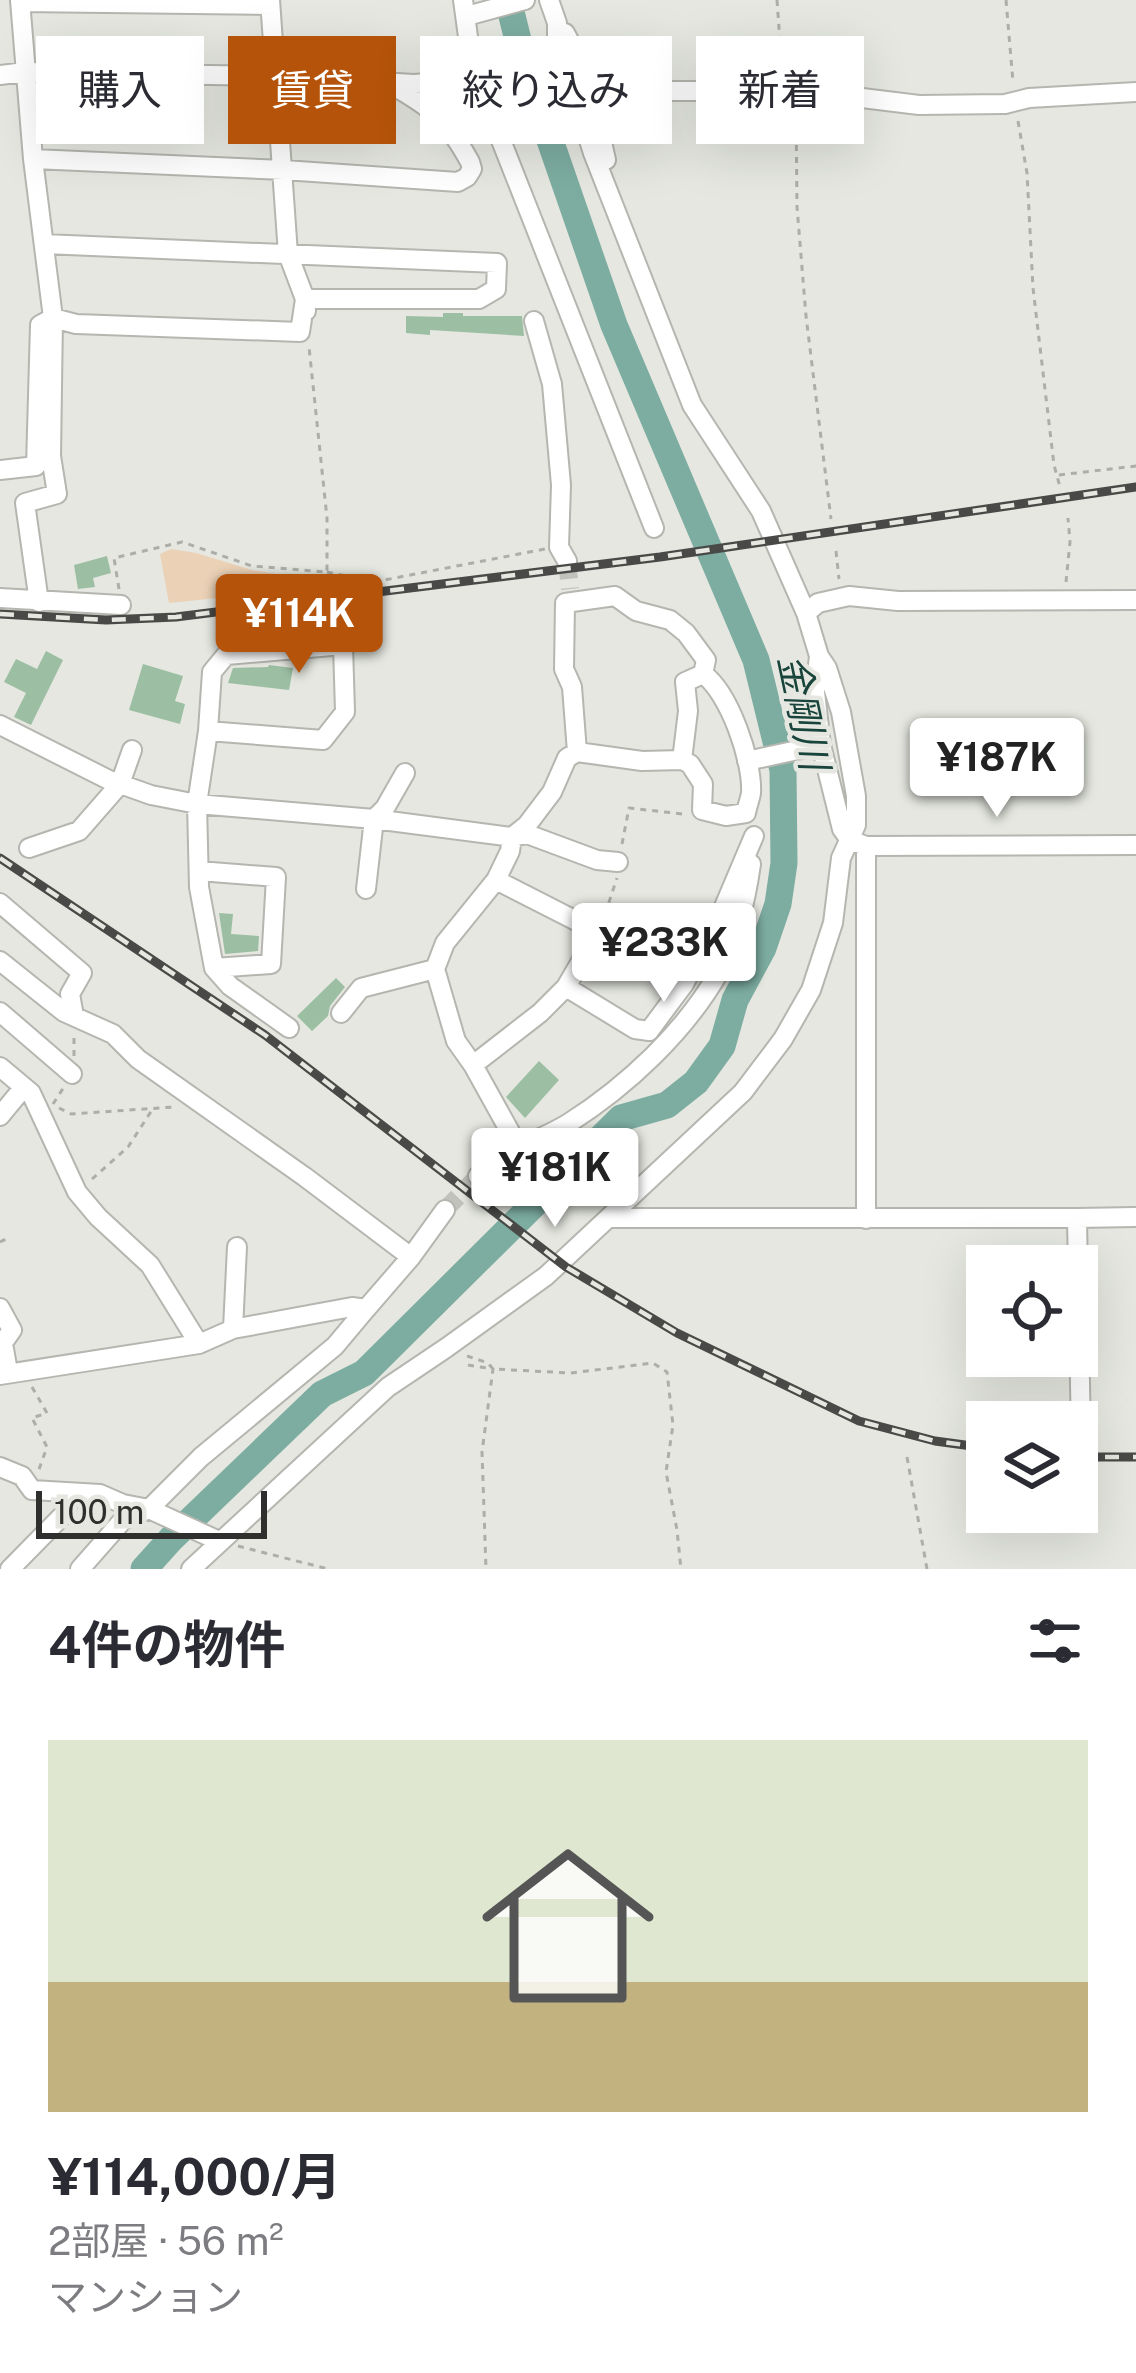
<!DOCTYPE html>
<html lang="ja">
<head>
<meta charset="utf-8">
<style>
	body { margin:0; font-family:"Public Sans","Noto Sans JP",sans-serif; background:#f7f7f7; color:#2b2b33; height:100vh; display:flex; flex-direction:column; font-size:45px; white-space:nowrap }
	* { box-sizing:border-box; margin:0 }
	p { font-size:39px; color:#7c7c81 }
	.icon { flex:none; width:66px; height:66px; fill:none; stroke:currentColor; stroke-width:2; stroke-linecap:round; stroke-linejoin:round }
	.map { position:relative; height:1569px; overflow:hidden }
	.panel { display:flex; flex-direction:column; background:#fff; flex:1 }
	.panel>* { flex:none }
	.guide { position:absolute; left:36px; top:36px; width:1065px; height:108px; display:flex; gap:24px }
	.tools { position:absolute; left:966px; top:1245px; display:grid; gap:24px }
	.tools a { display:grid; place-items:center; width:132px; height:132px; border-radius:0px; background:#fff; box-shadow:0 12px 48px #0002; font-size:60px }
	.scale { position:absolute; left:36px; bottom:30px; width:231px; box-sizing:border-box; padding-left:12px; border:6px solid #2f302d; border-top:0; font-size:33px; line-height:42px; white-space:nowrap; color:#2f302d; -webkit-text-stroke:9px #e5e7e0; paint-order:stroke }
	.price { position:absolute; translate:-50% -102px; padding:0 27px; border-radius:12px; background:#fff; color:#222; font-size:39px; line-height:78px; filter:drop-shadow(0 3px 6px #0008) }
	.price::after { content:''; position:absolute; left:50%; top:72px; width:36px; height:27px; margin-left:-18px; background:inherit; clip-path:polygon(0 0,100% 0,50% 100%) }
	.price.active { background:#b45309; color:#fff }
	ul { padding:0; list-style:none }
	li { display:grid; align-content:center; gap:24px; height:636px; padding:0 48px }
	li+li { border-top:3px solid #e1e1e2 }
	li span { display:grid; place-items:center; height:372px; border-radius:0px; color:#555 }
	li>.icon { margin-inline-start:auto }
	span .icon { width:216px; height:216px; fill:#fffc; stroke-width:1 }
	li b { font-size:51px }
	h2 { display:flex; justify-content:space-between; align-items:center; height:144px; padding:0 48px; font-size:51px }
	.tag { padding:0 42px; border-radius:0px; background:#fff; box-shadow:0 12px 48px #0002; font-size:42px; line-height:108px }
	.tag.active { background:#b45309; color:#fff }
	.map>svg:first-child { display:block }
	.green { fill:#ebd1b6 }
	.lines { fill:none; stroke-linecap:round; stroke-linejoin:round }
	.river { stroke:#7dada1; stroke-width:27 }
	.building { fill:#9cbfa3 }
	.street-tunnel { stroke:#c1c2bc; stroke-width:18; stroke-dasharray:18 9; stroke-linecap:butt }
	.street-casing { stroke:#b4b6af; stroke-width:22 }
	.path { stroke:#adaea9; stroke-width:3; stroke-dasharray:6 6; stroke-linecap:butt }
	.street { stroke:#fff; stroke-width:18 }
	.rail-casing { stroke:#494a47; stroke-width:9 }
	.rail { stroke:#e5e7e0; stroke-width:4.5; stroke-dasharray:14; stroke-linecap:butt }
	.labels { text-anchor:middle; stroke-width:9; stroke-linejoin:round; paint-order:stroke }
	.water-label { font-size:39px; font-style:italic; fill:#18443b; stroke:#e5e7e0 }
</style>
</head>
<body>
<div class="map">
<svg width="1136" height="1569" viewBox="0 0 1136 1569">
	<rect width="100%" height="100%" fill="#e5e7e0"/>
	<!-- green -->
	<path class="green" d="M171,549L196,553L252,570L342,585L169,603L160,554Z"/>
	<g class="lines">
		<!-- river -->
		<path class="river" d="M144,1569L171,1539L322,1394L364,1373L621,1118L667,1105L696,1082L722,1046L735,1000L763,948L778,904L784,863L783,770L756,660L614,325L525,68L508,0"/>
	</g>
	<!-- building -->
	<path class="building" d="M443,313H463V316H522L524,336L430,330V335L406,333V316L443,317Z
		M107,556L111,573L93,578L95,587L78,589L74,565Z
		M46,651L63,660L31,725L14,717L26,693L4,682L16,659L37,669Z
		M143,664L183,676L175,701L185,704L180,724L129,710Z
		M269,665L293,668L289,690L228,683L233,668L268,667Z
		M219,913L233,914L231,934L259,936L258,951L225,954Z
		M336,978L345,987L330,1006L328,1016L312,1031L297,1016Z
		M539,1061L559,1080L525,1118L506,1097Z"/>
	<g class="lines">
		<!-- street-tunnel -->
		<path class="street-tunnel" d="M567,561L570,589
			M445,1210L478,1176"/>
		<!-- street casing -->
		<g class="street-casing">
			<path id="street" d="M20,0L33,159L53,318L51,456L57,494L25,503L39,602
				M270,0L288,254L305,299L306,311
				M463,0L469,44L467,80L491,115L654,528
				M549,0L557,23V37L593,153L692,405L761,511L806,613L819,656L815,692L821,745L842,829L850,840L866,846L1136,845
				M20,2L270,5
				M467,16L525,0
				M565,33L594,88L614,86L645,91H697L789,89L919,105L1005,104L1029,98L1136,92
				M469,44L479,55L493,102L492,110
				M0,75L25,72L274,76L414,84L467,80
				M594,88V105L606,160
				M33,159L284,170L458,182L467,177L472,169L470,162C446,118 431,107 388,83
				M534,321L552,384L561,485L559,547L567,561
				M0,470L36,466L40,325L53,318L76,324L300,332L305,299H479L496,289L497,263L44,244
				M0,598L121,605
				M806,613L818,603L849,596L898,601L1136,600
				M0,725L109,780L151,795L197,804L374,819L512,837L527,834L597,860L618,862
				M577,752L572,687L564,669L565,603L615,596L636,611L670,620L686,633L706,660L703,674L685,682L688,711L682,760
				M747,761L821,745
				M29,848L79,831L120,784L132,750
				M199,871L276,877L271,964L214,968L199,887L197,804L208,731L212,672L226,655L343,645L345,712L323,740L208,731
				M496,880L598,932L566,987
				M366,889L374,819L385,808L405,773
				M0,903L82,973L70,994L74,1016
				M0,961L64,1012L113,1034L138,1059L305,1177L411,1257
				M214,968L230,986L289,1028
				M0,1012L72,1074
				M341,1013L361,988L435,969
				M473,1065L540,1013L566,987L635,1029L649,1031L684,984L723,909L754,836
				M0,1067L31,1093L77,1192L98,1217L150,1265L199,1344
				M0,1116L24,1087
				M519,1148C535,1140 553,1133 569,1123C627,1086 685,1032 719,972C736,940 746,900 751,864
				M478,1176L519,1148L473,1065L456,1041L435,969L445,943L496,880L510,851L512,837L527,825L552,792L567,758L577,752L642,761L682,760L690,764L703,784L702,810L726,816L746,813C747,806 750,800 751,793C753,761 729,692 703,674
				M608,1218H1077
				M866,1219V846
				M0,1308L12,1330L3,1343L8,1372
				M233,1329L237,1247
				M0,1375L199,1344L233,1329L352,1307L366,1309L411,1257L445,1210
				M1081,1439L1077,1218L1136,1217
				M0,1467L22,1476L32,1490L100,1494L123,1504L149,1509L219,1541
				M10,1569L65,1513L70,1494
				M80,1569L123,1520L149,1509L201,1457L335,1346L366,1309
				M191,1569L388,1387L446,1348L546,1276L743,1092L783,1039L811,990L833,923L841,858L856,825V796L841,712L827,668L819,656"/>
		</g>
		<!-- path -->
		<path class="path" d="M777,0L782,70
			M1006,0L1013,82
			M796,109L797,207L806,316L831,519
			M1018,121L1027,173L1033,288L1054,465L1060,487
			M1059,475L1136,466
			M836,551L839,579
			M327,572L374,582L545,549
			M1066,582L1070,542L1068,518
			M119,589L114,558L182,542L252,566L327,572V518L309,347
			M622,844L629,808L683,814
			M605,914L617,878
			M74,1056V1036
			M53,1104L64,1087
			M59,1108L71,1114L174,1107
			M92,1179L128,1147L152,1110
			M0,1242L10,1237
			M467,1356L488,1363L493,1369L571,1373L653,1363L667,1372L673,1425L666,1472L677,1530L681,1569
			M468,1365L493,1369L482,1452L486,1569
			M32,1387L47,1413L32,1418L47,1447L38,1472
			M907,1457L927,1569
			M238,1546L328,1569"/>
		<!-- street -->
		<use href="#street" class="street"/>
		<!-- rail casing -->
		<g class="rail-casing">
			<path id="rail" d="M0,614L106,620L176,617L660,557L1136,487
				M0,858L265,1035L566,1267L677,1333L859,1421L935,1441L987,1448
				M1077,1457H1136"/>
		</g>
		<!-- rail -->
		<use href="#rail" class="rail"/>
	</g>
	<g class="labels">
		<!-- water labels -->
		<g class="water-label">
			<text transform="translate(804 712) rotate(78)" y="14">金剛川</text>
		</g>
	</g>
</svg>
<div class="tools">
<a><svg class="icon" aria-label="locate" viewBox="0 0 24 24"><circle cx="12" cy="12" r="6"/><path d="M12 2v4M12 18v4M2 12h4M18 12h4"/></svg></a>
<a><svg class="icon" aria-label="layers" viewBox="0 0 24 24"><path d="M12 4l9 5-9 5-9-5zM3 14l9 5 9-5"/></svg></a>
</div>
<div class="scale">100 m</div>
<b class="price active" style="left:299px;top:676px">¥114K</b>
<b class="price" style="left:997px;top:820px">¥187K</b>
<b class="price" style="left:664px;top:1005px">¥233K</b>
<b class="price" style="left:555px;top:1230px">¥181K</b>
<div class="guide">
<a class="tag">購入</a>
<a class="tag active">賃貸</a>
<a class="tag">絞り込み</a>
<a class="tag">新着</a>
</div>
</div>
<section class="panel">
<h2>4件の物件<svg class="icon" aria-label="filters" viewBox="0 0 24 24"><path d="M4 7h16M4 17h16"/><circle cx="9" cy="7" r="2"/><circle cx="15" cy="17" r="2"/></svg></h2>
<ul>
<li><span style="background:linear-gradient(#dfe7d0 65%,#c2b280 0)"><svg class="icon" aria-label="home" viewBox="0 0 24 24"><path d="M3 11l9-7 9 7M6 9v11h12V9"/></svg></span><div><b>¥114,000/月</b><p>2部屋 · 56 m²</p><p>マンション</p></div></li>
</ul>
</section>
</body>
</html>
